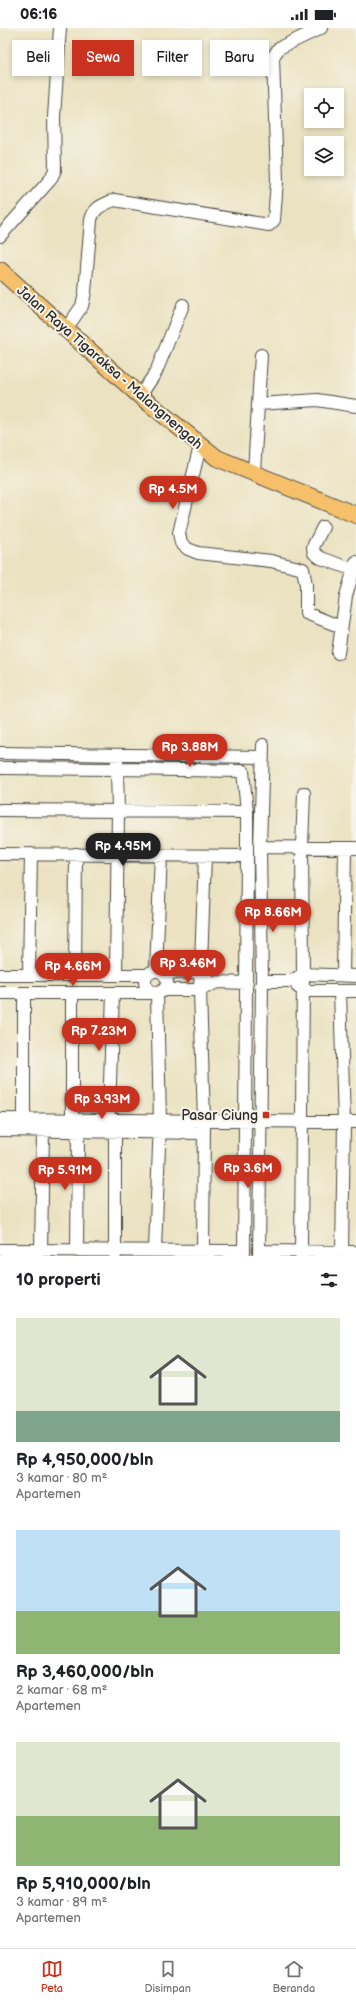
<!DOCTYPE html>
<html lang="id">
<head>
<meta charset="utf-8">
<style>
	body { margin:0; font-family:"Balsamiq Sans",sans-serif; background:#f6f6f6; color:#202124; height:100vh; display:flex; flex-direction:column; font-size:15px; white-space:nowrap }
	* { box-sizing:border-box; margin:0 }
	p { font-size:13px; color:#757577 }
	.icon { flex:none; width:22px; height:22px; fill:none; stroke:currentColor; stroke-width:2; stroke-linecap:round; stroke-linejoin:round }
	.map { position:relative; height:1228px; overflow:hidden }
	.details { display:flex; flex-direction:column; background:#fff; flex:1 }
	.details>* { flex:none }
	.banner { position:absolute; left:12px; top:12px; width:332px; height:36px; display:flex; gap:8px }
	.buttons { position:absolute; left:304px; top:60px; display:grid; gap:8px }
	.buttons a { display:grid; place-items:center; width:40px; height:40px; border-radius:0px; background:#fff; box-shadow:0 2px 6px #0003; font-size:20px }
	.price { position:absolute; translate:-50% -34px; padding:0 9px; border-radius:14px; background:#c8321e; color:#fff; font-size:13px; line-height:26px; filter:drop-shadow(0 1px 2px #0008) }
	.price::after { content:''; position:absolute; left:50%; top:24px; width:12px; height:9px; margin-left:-6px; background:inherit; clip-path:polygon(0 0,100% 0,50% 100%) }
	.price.on { background:#222; color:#fff }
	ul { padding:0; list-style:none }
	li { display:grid; align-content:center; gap:8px; height:212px; padding:0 16px }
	li span { display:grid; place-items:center; height:124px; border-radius:0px; color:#555 }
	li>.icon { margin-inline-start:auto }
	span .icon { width:72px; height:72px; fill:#fffc; stroke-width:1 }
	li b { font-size:17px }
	h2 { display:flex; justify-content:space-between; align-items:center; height:48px; padding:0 16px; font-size:17px }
	.tag { padding:0 14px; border-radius:0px; background:#fff; box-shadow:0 2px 6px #0003; font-size:14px; line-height:36px }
	.tag.on { background:#c8321e; color:#fff }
	.status { display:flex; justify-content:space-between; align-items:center; height:28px; padding:0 20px; background:#fff; direction:ltr }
	.status svg { height:11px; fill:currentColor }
	.tabs { display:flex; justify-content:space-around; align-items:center; height:56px; border-top:1px solid #e0e0e0; background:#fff; font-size:11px; color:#757577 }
	.tabs a { display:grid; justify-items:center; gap:2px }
	.tabs .on { color:#c8321e }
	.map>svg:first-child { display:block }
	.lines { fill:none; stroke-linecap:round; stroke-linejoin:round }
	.minor-casing { stroke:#484641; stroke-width:14 }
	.major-casing { stroke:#484641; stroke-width:18 }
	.minor { stroke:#fff; stroke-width:12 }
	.major { stroke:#f6c06b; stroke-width:16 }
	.poi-dot { fill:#c8321e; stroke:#f7f3e8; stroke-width:1.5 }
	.labels { text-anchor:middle; stroke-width:4; stroke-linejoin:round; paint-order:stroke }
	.street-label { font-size:14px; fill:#2b2b2b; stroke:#f7f3e8 }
	.poi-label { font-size:14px; fill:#2b2b2b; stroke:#f7f3e8; text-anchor:end }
</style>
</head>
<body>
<div class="status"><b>06:16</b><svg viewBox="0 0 49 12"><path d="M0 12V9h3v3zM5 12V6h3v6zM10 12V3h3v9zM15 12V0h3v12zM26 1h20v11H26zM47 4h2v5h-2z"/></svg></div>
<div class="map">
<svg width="356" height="1228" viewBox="0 0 356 1228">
	<rect width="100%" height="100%" fill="#f7f3e8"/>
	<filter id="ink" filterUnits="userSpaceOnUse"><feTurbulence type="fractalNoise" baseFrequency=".025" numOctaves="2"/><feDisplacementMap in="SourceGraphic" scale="8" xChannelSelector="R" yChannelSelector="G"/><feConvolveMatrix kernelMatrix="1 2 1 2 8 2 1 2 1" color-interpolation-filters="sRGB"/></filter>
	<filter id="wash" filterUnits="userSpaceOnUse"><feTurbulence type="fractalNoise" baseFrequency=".012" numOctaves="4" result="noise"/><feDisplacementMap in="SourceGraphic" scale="16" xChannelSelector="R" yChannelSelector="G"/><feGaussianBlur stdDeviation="0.9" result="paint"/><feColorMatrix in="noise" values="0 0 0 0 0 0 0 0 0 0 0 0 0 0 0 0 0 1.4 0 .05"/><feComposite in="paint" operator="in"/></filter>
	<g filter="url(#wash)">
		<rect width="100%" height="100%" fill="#eae2c0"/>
	</g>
	<g filter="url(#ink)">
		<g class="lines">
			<!-- minor casing -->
			<g class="minor-casing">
				<path id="minor" d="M0,208L50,152L55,142L54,89L60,0
					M66,301L82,278L85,264L91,192C94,179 103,177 114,172L269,197L274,192L277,153L273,29L279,20L321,0
					M140,368L156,344L183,277
					M259,376L317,372L356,378
					M200,418L179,505L181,515L188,521L198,525L271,533L303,541L306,557V585L341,599
					M254,444L261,327
					M323,499L313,519L314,525L321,530L354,542
					M338,625L346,568L356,534
					M0,725L263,729
					M0,740L117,741V733
					M0,782L247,784
					M260,819L356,820
					M0,826L247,828
					M156,942L161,827
					M145 954a11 11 0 1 1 22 0a11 11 0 1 1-22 0Z
					M163,945L201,944L207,948
					M0,947H146
					M29,947L31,826
					M75,947L76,826
					M116,947L118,783L117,741L243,743L247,784V828L244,1228
					M343,947L345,820
					M262,953H292L303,946L356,948
					M297,958L303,963H356
					M163,962H200L217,954L247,955
					M340,963L344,1094L342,1224
					M0,965H152
					M72,1084V965
					M109,1084L113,965
					M0,1091L356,1094
					M24,1098V966
					M0,1102L203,1105
					M155,1221L160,1093L157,965
					M0,1222L244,1223
					M41,1223L43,1103
					M77,1223L78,1103
					M259,1223L356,1224
					M115,1228V1097
					M203,1228L204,1093L200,962L205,828
					M259,1228L262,953L260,819L263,717
					M301,1228L303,946L302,818L304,765"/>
			</g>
			<!-- major casing -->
			<g class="major-casing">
				<path id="major" d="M0,242L140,368L217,430L356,487"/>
			</g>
			<!-- minor -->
			<use href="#minor" class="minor"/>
			<!-- major -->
			<use href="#major" class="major"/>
		</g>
	</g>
	<!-- markers -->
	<rect class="poi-dot" x="262" y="1083" width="8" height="8" rx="2"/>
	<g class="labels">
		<!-- street labels -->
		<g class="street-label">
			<text transform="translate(110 339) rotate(41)" y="5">Jalan Raya Tigaraksa - Malangnengah</text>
		</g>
		<!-- poi labels -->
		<g class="poi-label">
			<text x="258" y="1092">Pasar Ciung</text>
		</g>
	</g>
</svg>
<div class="buttons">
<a><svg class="icon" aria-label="locate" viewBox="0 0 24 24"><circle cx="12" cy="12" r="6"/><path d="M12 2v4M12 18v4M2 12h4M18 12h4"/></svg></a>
<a><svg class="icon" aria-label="layers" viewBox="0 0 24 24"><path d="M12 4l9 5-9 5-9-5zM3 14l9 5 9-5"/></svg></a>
</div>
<b class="price" style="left:173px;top:482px">Rp 4.5M</b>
<b class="price" style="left:190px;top:740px">Rp 3.88M</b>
<b class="price on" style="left:123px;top:839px">Rp 4.95M</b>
<b class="price" style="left:273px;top:905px">Rp 8.66M</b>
<b class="price" style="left:188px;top:956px">Rp 3.46M</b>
<b class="price" style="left:73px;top:959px">Rp 4.66M</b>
<b class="price" style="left:99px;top:1024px">Rp 7.23M</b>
<b class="price" style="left:102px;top:1092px">Rp 3.93M</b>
<b class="price" style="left:248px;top:1161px">Rp 3.6M</b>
<b class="price" style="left:65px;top:1163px">Rp 5.91M</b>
<div class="banner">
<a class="tag">Beli</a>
<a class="tag on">Sewa</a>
<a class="tag">Filter</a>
<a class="tag">Baru</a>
</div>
</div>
<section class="details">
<h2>10 properti<svg class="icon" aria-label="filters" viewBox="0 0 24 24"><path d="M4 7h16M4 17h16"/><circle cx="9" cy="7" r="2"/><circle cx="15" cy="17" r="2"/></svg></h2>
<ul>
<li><span style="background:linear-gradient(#dfe7d0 75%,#7fa58c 0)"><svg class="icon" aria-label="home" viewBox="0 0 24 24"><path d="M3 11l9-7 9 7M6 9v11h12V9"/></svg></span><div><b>Rp 4,950,000/bln</b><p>3 kamar · 80 m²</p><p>Apartemen</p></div></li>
<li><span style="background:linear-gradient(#bfe0f5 65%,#8fb573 0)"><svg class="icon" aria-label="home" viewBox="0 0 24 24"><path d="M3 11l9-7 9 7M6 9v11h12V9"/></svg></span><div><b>Rp 3,460,000/bln</b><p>2 kamar · 68 m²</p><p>Apartemen</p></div></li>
<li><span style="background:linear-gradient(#dfe7d0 60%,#8fb573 0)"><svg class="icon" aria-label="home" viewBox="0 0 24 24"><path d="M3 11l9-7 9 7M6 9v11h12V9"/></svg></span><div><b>Rp 5,910,000/bln</b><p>3 kamar · 89 m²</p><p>Apartemen</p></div></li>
</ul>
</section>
<nav class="tabs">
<a class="on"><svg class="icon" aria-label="map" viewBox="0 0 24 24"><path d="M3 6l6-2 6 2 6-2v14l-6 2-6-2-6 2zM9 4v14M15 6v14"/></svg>Peta</a>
<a><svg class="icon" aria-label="saved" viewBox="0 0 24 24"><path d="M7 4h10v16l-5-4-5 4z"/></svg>Disimpan</a>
<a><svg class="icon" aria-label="home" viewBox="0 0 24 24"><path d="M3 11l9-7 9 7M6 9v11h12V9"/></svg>Beranda</a>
</nav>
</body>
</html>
